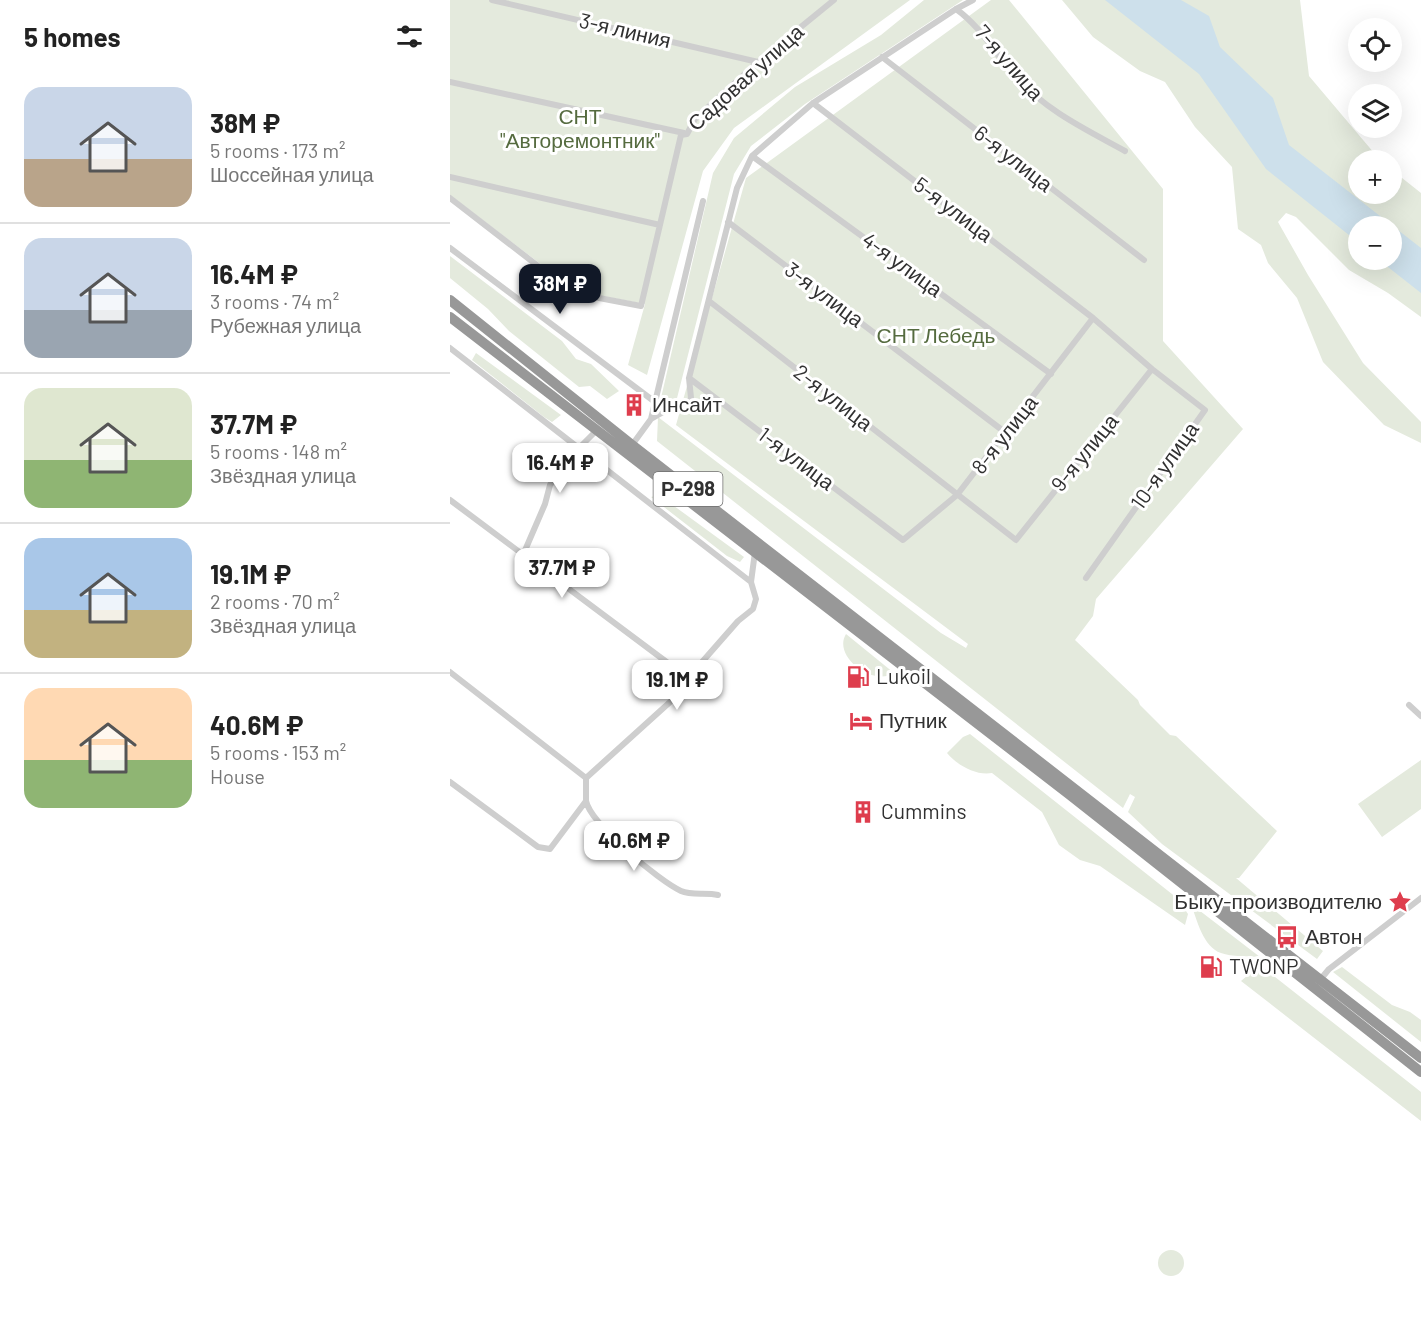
<!DOCTYPE html>
<html lang="en">
<head>
<meta charset="utf-8">
<style>
	body { margin:0; font-family:Barlow,sans-serif; background:#f2f2f2; color:#222; height:100vh; display:flex; flex-direction:column; font-size:22px; white-space:nowrap }
	* { box-sizing:border-box; margin:0 }
	p { font-size:20px; color:#767676 }
	.icon { flex:none; width:33px; height:33px; fill:none; stroke:currentColor; stroke-width:2; stroke-linecap:round; stroke-linejoin:round }
	.map { position:relative; flex:1; overflow:hidden }
	.drawer { display:flex; flex-direction:column; background:#fff; width:450px }
	.drawer>* { flex:none }
	.controls { position:absolute; left:898px; top:18px; display:grid; gap:12px }
	.controls a { display:grid; place-items:center; width:54px; height:54px; border-radius:50%; background:#fff; box-shadow:0 6px 24px #0002; font-size:30px }
	.price { position:absolute; translate:-50% -51px; padding:0 14px; border-radius:12px; background:#fff; color:#222; font-size:20px; line-height:39px; filter:drop-shadow(0 2px 3px #0008) }
	.price::after { content:''; position:absolute; left:50%; top:36px; width:18px; height:14px; margin-left:-9px; background:inherit; clip-path:polygon(0 0,100% 0,50% 100%) }
	.price.on { background:#111827; color:#fff }
	ul { padding:0; list-style:none }
	li { display:flex; align-items:center; gap:18px; height:150px; padding:0 24px }
	li+li { border-top:2px solid #e0e0e0 }
	li span { display:grid; place-items:center; flex:none; width:168px; height:120px; border-radius:18px; color:#555 }
	li>.icon { margin-inline-start:auto }
	span .icon { width:72px; height:72px; fill:#fffc; stroke-width:1 }
	li b { font-size:26px }
	h2 { display:flex; justify-content:space-between; align-items:center; height:72px; padding:0 24px; font-size:26px }
	main { display:flex; flex:1; min-height:0 }
	.map>svg:first-child { display:block }
	.green { fill:#e4eadd; fill-rule:evenodd }
	.water { fill:#cde0eb }
	.lines { fill:none; stroke-linecap:round; stroke-linejoin:round }
	.street { stroke:#cecece; stroke-width:6 }
	.highway { stroke:#989898; stroke-width:10 }
	.labels { text-anchor:middle; stroke-width:6; stroke-linejoin:round; paint-order:stroke }
	.shield { fill:#fff; stroke:#6f6f6f; stroke-width:1.5 }
	.shield-label { font-size:20px; font-weight:bold; fill:#313131 }
	.street-label { font-size:21px; fill:#313131; stroke:#fff }
	.park-label { font-size:21px; fill:#556b3f; stroke:#fff }
	.poi-label { font-size:21px; fill:#313131; stroke:#fff; text-anchor:start }
</style>
</head>
<body>
<main>
<section class="drawer">
<h2>5 homes<svg class="icon" aria-label="filters" viewBox="0 0 24 24"><path d="M4 7h16M4 17h16"/><circle cx="9" cy="7" r="2"/><circle cx="15" cy="17" r="2"/></svg></h2>
<ul>
<li><span style="background:linear-gradient(#c9d6e8 60%,#b9a48a 0)"><svg class="icon" aria-label="home" viewBox="0 0 24 24"><path d="M3 11l9-7 9 7M6 9v11h12V9"/></svg></span><div><b>38M ₽</b><p>5 rooms · 173 m²</p><p>Шоссейная улица</p></div></li>
<li><span style="background:linear-gradient(#c9d6e8 60%,#9aa5b1 0)"><svg class="icon" aria-label="home" viewBox="0 0 24 24"><path d="M3 11l9-7 9 7M6 9v11h12V9"/></svg></span><div><b>16.4M ₽</b><p>3 rooms · 74 m²</p><p>Рубежная улица</p></div></li>
<li><span style="background:linear-gradient(#dfe7d0 60%,#8fb573 0)"><svg class="icon" aria-label="home" viewBox="0 0 24 24"><path d="M3 11l9-7 9 7M6 9v11h12V9"/></svg></span><div><b>37.7M ₽</b><p>5 rooms · 148 m²</p><p>Звёздная улица</p></div></li>
<li><span style="background:linear-gradient(#a9c7e8 60%,#c2b280 0)"><svg class="icon" aria-label="home" viewBox="0 0 24 24"><path d="M3 11l9-7 9 7M6 9v11h12V9"/></svg></span><div><b>19.1M ₽</b><p>2 rooms · 70 m²</p><p>Звёздная улица</p></div></li>
<li><span style="background:linear-gradient(#ffd9b3 60%,#8fb573 0)"><svg class="icon" aria-label="home" viewBox="0 0 24 24"><path d="M3 11l9-7 9 7M6 9v11h12V9"/></svg></span><div><b>40.6M ₽</b><p>5 rooms · 153 m²</p><p>House</p></div></li>
</ul>
</section>
<div class="map">
<svg width="971" height="1321" viewBox="0 0 971 1321">
	<rect width="100%" height="100%" fill="#fff"/>
	<!-- green -->
	<path class="green" d="M0,0H460L284,128L253,171L197,375L178,365L195,304L126,291L0,195Z
		M474,0H513L355,104L301,146L284,174L224,410L211,398L263,173L284,138L345,87L431,35Z
		M541,0H559L713,189V341L793,429L646,599L643,616L625,640L688,700L690,705L720,735L726,736L827,831L789,878H786L873,951L867,959L712,844L678,812L685,797L680,794L673,808L207,441L208,417L491,633L516,648L518,644L226,425L296,178Z
		M612,0H850L859,76L930,160H909V194H942V170L971,193V317L938,293L899,270L846,217L836,213L828,222L858,275L913,363L971,422V443L934,425L873,362L847,298L818,263L811,245L788,229L782,167L745,127L715,82L690,71L643,37ZM909,226H942V260H909Z
		M0,256L112,341L126,359L141,364L169,391L157,399L140,386L129,387L59,331L38,309L0,278Z
		M26,353L111,415L102,422L94,417L22,360Z
		M209,495L294,557L290,562L277,556L201,497Z
		M396,634L444,673C424,687 382,657 396,634Z
		M520,734L727,898L738,914L735,925L650,866L630,860L609,845L592,812L542,773C526,776 507,765 497,753L513,737Z
		M971,760V809L932,837L908,804Z
		M741,904L810,957C798,956 782,957 771,953C753,947 747,920 741,904Z
		M810,965L971,1092V1121L791,981Z
		M892,967L942,1005L960,1012L971,1020V1042L883,972Z
		M708 1263a13 13 0 1 1 26 0a13 13 0 1 1-26 0Z"/>
	<!-- water -->
	<path class="water" d="M655,0H731L759,16L770,47L823,98L839,145L971,248V293L929,260H942V226H909V243L816,169L749,74Z"/>
	<g class="lines">
		<!-- street -->
		<path class="street" d="M42,0L308,62
			M506,9C531,27 544,52 564,75C596,111 635,129 675,151
			M432,57L694,260
			M0,82L234,133
			M302,156L601,374
			M0,177L210,225
			M0,198L123,293L191,306L231,135L237,134L245,119L308,62L384,0
			M278,222L556,433
			M0,248L205,402
			M259,301L566,540L702,369L643,318L363,103
			M0,348L301,582
			M239,378L453,540L507,495L643,318
			M201,419L253,201
			M182,445L201,419L215,411H235L241,398L239,378L287,188L302,156L363,103L506,9L523,0
			M0,500L238,678
			M73,555L95,504L100,485L115,462L147,430
			M636,578L755,410L702,369
			M0,672L136,778
			M959,705L971,716
			M0,782L88,847L100,849L136,801V778L230,693L238,678L288,621L303,609L306,599L301,582L305,552
			M136,801C141,824 209,881 231,891C242,896 256,892 268,895
			M870,980L879,969L971,898"/>
		<!-- highway -->
		<path class="highway" d="M0,300L182,445L971,1058
			M0,317L620,795L971,1072"/>
	</g>
	<!-- icons -->
	<defs>
		<g id="building-bare" transform="scale(1.8)"><path d="M-4-6H4V6H1V3H-1V6H-4ZM-2.5-4.3h1.7v1.8h-1.7ZM.8-4.3h1.7v1.8H.8ZM-2.5-1h1.7V.8h-1.7ZM.8-1h1.7V.8H.8Z" fill="#de3d4d" stroke="#fff" stroke-width="2.5" paint-order="stroke"/></g>
		<g id="fuel-bare" transform="scale(1.8)"><path d="M-5.5-6h7V0h2V4h1.3V-2.5L3-4.5l.8-.8L6-3V5H2.5V1h-1V6h-7ZM-4.2-4.7v3.2H.2V-4.7Z" fill="#de3d4d" stroke="#fff" stroke-width="2.5" paint-order="stroke"/></g>
		<g id="hotel-bare" transform="scale(1.8)"><path d="M-6-4.5h1.5V1H6V5H4.5V3h-9V5H-6ZM-4 0a1.8 1.8 0 1 1 3.6 0ZM.5 0V-2.5h3Q6-2.5 6 0Z" fill="#de3d4d" stroke="#fff" stroke-width="2.5" paint-order="stroke"/></g>
		<g id="sight-bare" transform="scale(1.8)"><path d="M0-6L1.8-2.2L6-1.7L2.9 1.2L3.7 5.4L0 3.3L-3.7 5.4L-2.9 1.2L-6-1.7L-1.8-2.2Z" fill="#de3d4d" stroke="#fff" stroke-width="2.5" paint-order="stroke"/></g>
		<g id="bus-bare" transform="scale(1.8)"><path d="M-5-6H5V4H4V6H2V4H-2V6H-4V4H-5ZM-3.5-4V0h7V-4ZM-3.5 1.2v1.5H-2V1.2ZM2 1.2v1.5H3.5V1.2Z" fill="#de3d4d" stroke="#fff" stroke-width="2.5" paint-order="stroke"/></g>
	</defs>
	<g fill-rule="evenodd">
		<use href="#building-bare" x="184" y="405"/>
		<use href="#fuel-bare" x="408" y="677"/>
		<use href="#hotel-bare" x="411" y="721"/>
		<use href="#building-bare" x="413" y="812"/>
		<use href="#sight-bare" x="950" y="902"/>
		<use href="#bus-bare" x="837" y="937"/>
		<use href="#fuel-bare" x="761" y="967"/>
	</g>
	<g class="labels">
		<!-- shield labels -->
		<rect class="shield" x="203.5" y="472" width="69" height="34" rx="4.5"/>
		<g class="shield-label">
			<text x="238" y="496">Р-298</text>
		</g>
		<!-- street labels -->
		<g class="street-label">
			<text transform="translate(175 31) rotate(13)" y="7">3-я линия</text>
			<text transform="translate(559 63) rotate(49)" y="7">7-я улица</text>
			<text transform="translate(296 78) rotate(-42)" y="7">Садовая улица</text>
			<text transform="translate(563 159) rotate(38)" y="7">6-я улица</text>
			<text transform="translate(503 210) rotate(37)" y="7">5-я улица</text>
			<text transform="translate(452 265) rotate(36)" y="7">4-я улица</text>
			<text transform="translate(374 295) rotate(37)" y="7">3-я улица</text>
			<text transform="translate(383 398) rotate(38)" y="7">2-я улица</text>
			<text transform="translate(555 435) rotate(-52)" y="7">8-я улица</text>
			<text transform="translate(635 453) rotate(-51)" y="7">9-я улица</text>
			<text transform="translate(346 459) rotate(37)" y="7">1-я улица</text>
			<text transform="translate(715 466) rotate(-55)" y="7">10-я улица</text>
		</g>
		<!-- park labels -->
		<g class="park-label">
			<text x="130" y="124">СНТ<tspan x="130" dy="24">"Авторемонтник"</tspan></text>
			<text x="486" y="343">СНТ Лебедь</text>
		</g>
		<!-- poi labels -->
		<g class="poi-label">
			<text x="202" y="412">Инсайт</text>
			<text x="426" y="684">Lukoil</text>
			<text x="429" y="728">Путник</text>
			<text x="431" y="819">Cummins</text>
			<text x="932" y="909" text-anchor="end">Быку-производителю</text>
			<text x="855" y="944">Автон</text>
			<text x="779" y="974">TWONP</text>
		</g>
	</g>
</svg>
<div class="controls">
<a><svg class="icon" aria-label="locate" viewBox="0 0 24 24"><circle cx="12" cy="12" r="6"/><path d="M12 2v4M12 18v4M2 12h4M18 12h4"/></svg></a>
<a><svg class="icon" aria-label="layers" viewBox="0 0 24 24"><path d="M12 4l9 5-9 5-9-5zM3 14l9 5 9-5"/></svg></a>
<a>+</a>
<a>−</a>
</div>
<b class="price on" style="left:110px;top:315px">38M ₽</b>
<b class="price" style="left:110px;top:494px">16.4M ₽</b>
<b class="price" style="left:112px;top:599px">37.7M ₽</b>
<b class="price" style="left:227px;top:711px">19.1M ₽</b>
<b class="price" style="left:184px;top:872px">40.6M ₽</b>
</div>
</main>
</body>
</html>
